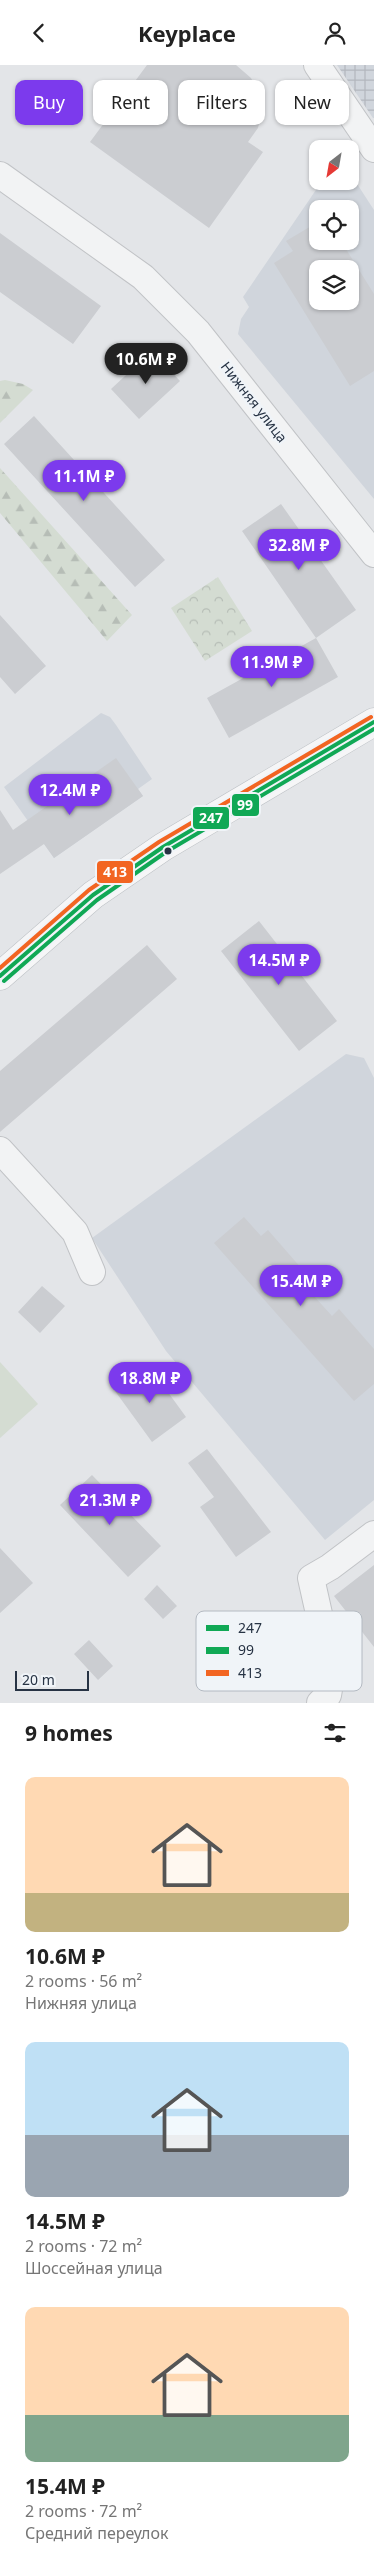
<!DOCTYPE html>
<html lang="en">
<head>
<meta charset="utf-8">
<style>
	body { margin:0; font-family:"Noto Sans",sans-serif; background:#f6f6f6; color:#222; height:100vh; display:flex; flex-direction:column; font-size:19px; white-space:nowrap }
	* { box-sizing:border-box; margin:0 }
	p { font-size:16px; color:#767676 }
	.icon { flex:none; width:28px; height:28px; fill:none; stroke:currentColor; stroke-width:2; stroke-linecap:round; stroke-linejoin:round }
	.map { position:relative; height:1638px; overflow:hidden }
	.side { display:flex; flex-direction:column; background:#fff; flex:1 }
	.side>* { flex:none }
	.banner { position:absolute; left:15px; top:15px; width:345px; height:45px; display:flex; gap:10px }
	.needle { width:32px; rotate:211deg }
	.fabs { position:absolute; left:309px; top:75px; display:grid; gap:10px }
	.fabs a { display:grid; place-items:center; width:50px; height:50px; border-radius:10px; background:#fff; box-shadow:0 1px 4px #0004; font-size:25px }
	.scale { position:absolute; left:15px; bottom:12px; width:74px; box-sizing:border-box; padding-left:5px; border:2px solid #273344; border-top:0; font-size:14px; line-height:18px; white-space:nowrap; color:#273344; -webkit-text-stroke:4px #f0f4f8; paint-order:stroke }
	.price { position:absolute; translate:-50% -42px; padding:0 11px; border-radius:18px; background:#7c3aed; color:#fff; font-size:16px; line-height:32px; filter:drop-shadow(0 1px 2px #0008) }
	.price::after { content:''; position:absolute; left:50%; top:30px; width:15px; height:11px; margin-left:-8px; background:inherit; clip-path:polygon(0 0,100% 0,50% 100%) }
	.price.on { background:#222; color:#fff }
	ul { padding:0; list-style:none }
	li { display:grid; align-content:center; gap:10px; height:265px; padding:0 25px }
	li span { display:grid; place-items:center; height:155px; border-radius:10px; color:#555 }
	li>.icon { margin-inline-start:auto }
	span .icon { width:90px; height:90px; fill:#fffc; stroke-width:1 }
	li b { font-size:21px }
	h2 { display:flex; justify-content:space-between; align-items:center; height:60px; padding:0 25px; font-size:21px }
	.pill { padding:0 18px; border-radius:10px; background:#fff; box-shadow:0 1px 4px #0004; font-size:18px; line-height:45px }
	.pill.on { background:#7c3aed; color:#fff }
	header { display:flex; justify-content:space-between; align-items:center; height:65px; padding:0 25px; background:#fff; font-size:22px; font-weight:700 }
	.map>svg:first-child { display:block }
	.built { fill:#d0d5dc; fill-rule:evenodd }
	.industrial { fill:url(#industrial-grid) }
	.grass { fill:#d4dcd2 }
	.forest { fill:url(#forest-firs) }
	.park { fill:url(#park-crowns) }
	.building { fill:#cbcdd1; fill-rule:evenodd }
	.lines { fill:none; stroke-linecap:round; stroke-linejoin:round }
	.minor-casing { stroke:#c1c3c6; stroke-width:28 }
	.major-casing { stroke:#bec2c6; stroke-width:29 }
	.minor { stroke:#f2f3f4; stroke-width:26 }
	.major { stroke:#f6f6f7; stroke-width:28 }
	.bus-1-casing { stroke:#f0f4f8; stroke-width:8 }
	.bus-2-casing { stroke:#f0f4f8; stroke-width:8 }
	.bus-3-casing { stroke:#f0f4f8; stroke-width:8 }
	.bus-1 { stroke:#10a855; stroke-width:4 }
	.bus-2 { stroke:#10a855; stroke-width:4 }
	.bus-3 { stroke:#f26522; stroke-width:4 }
	.bus-dot { fill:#273344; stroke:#f0f4f8; stroke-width:2 }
	.labels { text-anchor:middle; stroke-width:5; stroke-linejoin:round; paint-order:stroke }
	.street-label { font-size:14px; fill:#273344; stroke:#f0f4f8 }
	.key { fill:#f0f4f8; stroke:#b4bac2; stroke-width:1 }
	.key-label { font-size:14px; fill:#273344 }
	.line-badge { stroke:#f0f4f8; stroke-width:2 }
	.badge-label { font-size:14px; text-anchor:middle; font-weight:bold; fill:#fff }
</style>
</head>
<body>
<header><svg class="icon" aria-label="back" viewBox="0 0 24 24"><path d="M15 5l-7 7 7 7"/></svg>Keyplace<svg class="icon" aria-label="person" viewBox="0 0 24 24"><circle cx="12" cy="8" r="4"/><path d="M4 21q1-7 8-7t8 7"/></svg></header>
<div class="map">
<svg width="374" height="1638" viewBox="0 0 374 1638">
	<defs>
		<pattern id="industrial-grid" width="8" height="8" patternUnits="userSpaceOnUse" patternTransform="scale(1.25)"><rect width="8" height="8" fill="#d0d5dc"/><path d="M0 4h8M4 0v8" fill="none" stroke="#b3b7be"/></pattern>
		<pattern id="forest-firs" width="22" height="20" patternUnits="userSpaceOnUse" patternTransform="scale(1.25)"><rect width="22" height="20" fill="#d4dcd2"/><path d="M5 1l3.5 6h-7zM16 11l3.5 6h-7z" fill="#b6bdb6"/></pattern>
		<pattern id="park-crowns" width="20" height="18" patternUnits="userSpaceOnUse" patternTransform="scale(1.25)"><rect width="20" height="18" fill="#d4dcd2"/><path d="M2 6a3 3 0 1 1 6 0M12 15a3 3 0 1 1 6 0" fill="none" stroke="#b6bdb6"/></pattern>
	</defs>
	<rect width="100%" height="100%" fill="#e3e5e8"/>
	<!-- built -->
	<path class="built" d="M350,108L374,145V434L238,269L241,254L249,242L243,232L322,116H350ZM318,144H350V176H318ZM318,204H350V236H318Z
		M101,648L110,652L116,660L152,714L138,724L143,731L54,793L4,722Z
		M346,989L364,993L374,1013V1435L325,1475L166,1286L92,1173Z"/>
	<!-- industrial -->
	<path class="industrial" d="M337,0H374V53H373Z"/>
	<!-- grass -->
	<path class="grass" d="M0,1297L38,1339L0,1373Z"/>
	<!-- forest -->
	<path class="forest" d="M5,315L23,319L33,325L0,358V316Z
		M0,403L132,550L107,576L0,448Z"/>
	<!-- park -->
	<path class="park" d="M218,512L252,566L205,596L171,543Z"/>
	<!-- building -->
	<path class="building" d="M147,0H236L251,13L260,30L262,46L258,63L248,77L263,87L209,163L90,77Z
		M318,157V176H341L374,229V306L350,321L274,198L293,186L286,176ZM318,204H350V236H318Z
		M0,168L101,241L73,279L0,227Z
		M152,286L180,316L139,354L111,324Z
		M34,351L165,495L135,522L4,379Z
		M281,439L356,545L316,573L242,466Z
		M0,550L46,601L15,629L0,612Z
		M316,573L338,612L229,673L207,633Z
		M116,693L143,731L54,793L44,779L0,809V745L13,765Z
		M259,856L337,956L299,986L221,886Z
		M147,880L177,914L0,1067V1006Z
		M244,1152L261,1171L268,1165L302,1204L295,1210L332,1251L339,1244L374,1284V1319L354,1336L214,1178Z
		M42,1221L65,1241L40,1268L18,1247Z
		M149,1301L186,1352L152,1377L115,1326Z
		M207,1384L271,1467L236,1492L200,1442L214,1432L188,1398Z
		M92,1410L161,1481L128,1512L60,1440Z
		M0,1483L33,1518L0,1548Z
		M374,1500V1582L334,1531Z
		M157,1520L177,1541L163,1554L144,1534Z
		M89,1575L113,1601L98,1615L74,1589Z"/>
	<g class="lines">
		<!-- minor casing -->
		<g class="minor-casing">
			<path id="minor" d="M317,0L374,84
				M0,110L143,212L198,267L374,489
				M0,1085L75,1167L92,1207
				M320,1638L328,1630L332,1607L311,1513L330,1502L374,1469"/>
		</g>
		<!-- major casing -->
		<g class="major-casing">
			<path id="major" d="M0,911L93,830L163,782L374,657"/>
		</g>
		<!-- minor -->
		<use href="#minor" class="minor"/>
		<!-- major -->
		<use href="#major" class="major"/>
		<!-- bus-1 casing -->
		<g class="bus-1-casing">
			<path id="bus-1" d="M0,911L93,830L163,782L374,657"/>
		</g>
		<!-- bus-2 casing -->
		<g class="bus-2-casing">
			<path id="bus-2" d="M4,916L97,835L166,787L374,664"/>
		</g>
		<!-- bus-3 casing -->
		<g class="bus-3-casing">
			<path id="bus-3" d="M0,903L89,825L159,777L371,652"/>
		</g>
		<!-- bus-1 -->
		<use href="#bus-1" class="bus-1"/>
		<!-- bus-2 -->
		<use href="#bus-2" class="bus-2"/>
		<!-- bus-3 -->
		<use href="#bus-3" class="bus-3"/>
	</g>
	<!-- markers -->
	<circle class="bus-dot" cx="168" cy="786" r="4.5"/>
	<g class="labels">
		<!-- street labels -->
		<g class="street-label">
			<text transform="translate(254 337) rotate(52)" y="5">Нижняя улица</text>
		</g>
	</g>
	<!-- legend -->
	<rect x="196" y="1546" width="166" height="80" rx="8" class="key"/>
	<rect x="206" y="1560" width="23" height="6" fill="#10a855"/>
	<rect x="206" y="1582" width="23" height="7" fill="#10a855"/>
	<rect x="206" y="1605" width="23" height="6" fill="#f26522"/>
	<g class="key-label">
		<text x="238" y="1568">247</text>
		<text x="238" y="1590">99</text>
		<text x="238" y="1613">413</text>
	</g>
	<g class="line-badge">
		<rect x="231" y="728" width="29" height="24" rx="5" fill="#10a855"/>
		<rect x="192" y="741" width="38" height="24" rx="5" fill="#10a855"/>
		<rect x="96" y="795" width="38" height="24" rx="5" fill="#f26522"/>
	</g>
	<g class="badge-label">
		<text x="245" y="745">99</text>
		<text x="211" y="758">247</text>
		<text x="115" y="812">413</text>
	</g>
</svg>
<div class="fabs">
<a><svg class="needle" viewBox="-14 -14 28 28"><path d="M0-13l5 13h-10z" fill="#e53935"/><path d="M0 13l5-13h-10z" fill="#767676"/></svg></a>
<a><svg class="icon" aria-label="locate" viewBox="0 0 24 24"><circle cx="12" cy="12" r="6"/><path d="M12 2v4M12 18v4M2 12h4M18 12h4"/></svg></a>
<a><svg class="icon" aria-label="layers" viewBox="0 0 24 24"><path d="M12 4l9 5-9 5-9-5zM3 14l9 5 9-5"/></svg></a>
</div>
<div class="scale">20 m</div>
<b class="price on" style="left:146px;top:320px">10.6M ₽</b>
<b class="price" style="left:84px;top:437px">11.1M ₽</b>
<b class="price" style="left:299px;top:506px">32.8M ₽</b>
<b class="price" style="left:272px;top:623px">11.9M ₽</b>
<b class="price" style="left:70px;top:751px">12.4M ₽</b>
<b class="price" style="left:279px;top:921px">14.5M ₽</b>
<b class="price" style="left:301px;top:1242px">15.4M ₽</b>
<b class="price" style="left:150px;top:1339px">18.8M ₽</b>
<b class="price" style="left:110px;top:1461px">21.3M ₽</b>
<div class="banner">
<a class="pill on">Buy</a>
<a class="pill">Rent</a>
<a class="pill">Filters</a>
<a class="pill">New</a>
</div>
</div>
<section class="side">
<h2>9 homes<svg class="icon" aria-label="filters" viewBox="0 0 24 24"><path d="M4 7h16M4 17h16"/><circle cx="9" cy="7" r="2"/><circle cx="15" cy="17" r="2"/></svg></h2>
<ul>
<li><span style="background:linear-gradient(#ffd9b3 75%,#c2b280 0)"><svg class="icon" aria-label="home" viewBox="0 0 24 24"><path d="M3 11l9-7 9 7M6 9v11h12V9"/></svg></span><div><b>10.6M ₽</b><p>2 rooms · 56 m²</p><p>Нижняя улица</p></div></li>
<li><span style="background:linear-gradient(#bfe0f5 60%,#9aa5b1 0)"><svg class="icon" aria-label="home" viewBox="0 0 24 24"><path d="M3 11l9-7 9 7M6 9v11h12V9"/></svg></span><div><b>14.5M ₽</b><p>2 rooms · 72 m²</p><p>Шоссейная улица</p></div></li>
<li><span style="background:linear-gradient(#ffd9b3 70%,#7fa58c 0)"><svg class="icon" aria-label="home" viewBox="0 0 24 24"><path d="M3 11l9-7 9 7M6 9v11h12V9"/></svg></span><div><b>15.4M ₽</b><p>2 rooms · 72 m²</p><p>Средний переулок</p></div></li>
</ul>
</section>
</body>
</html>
